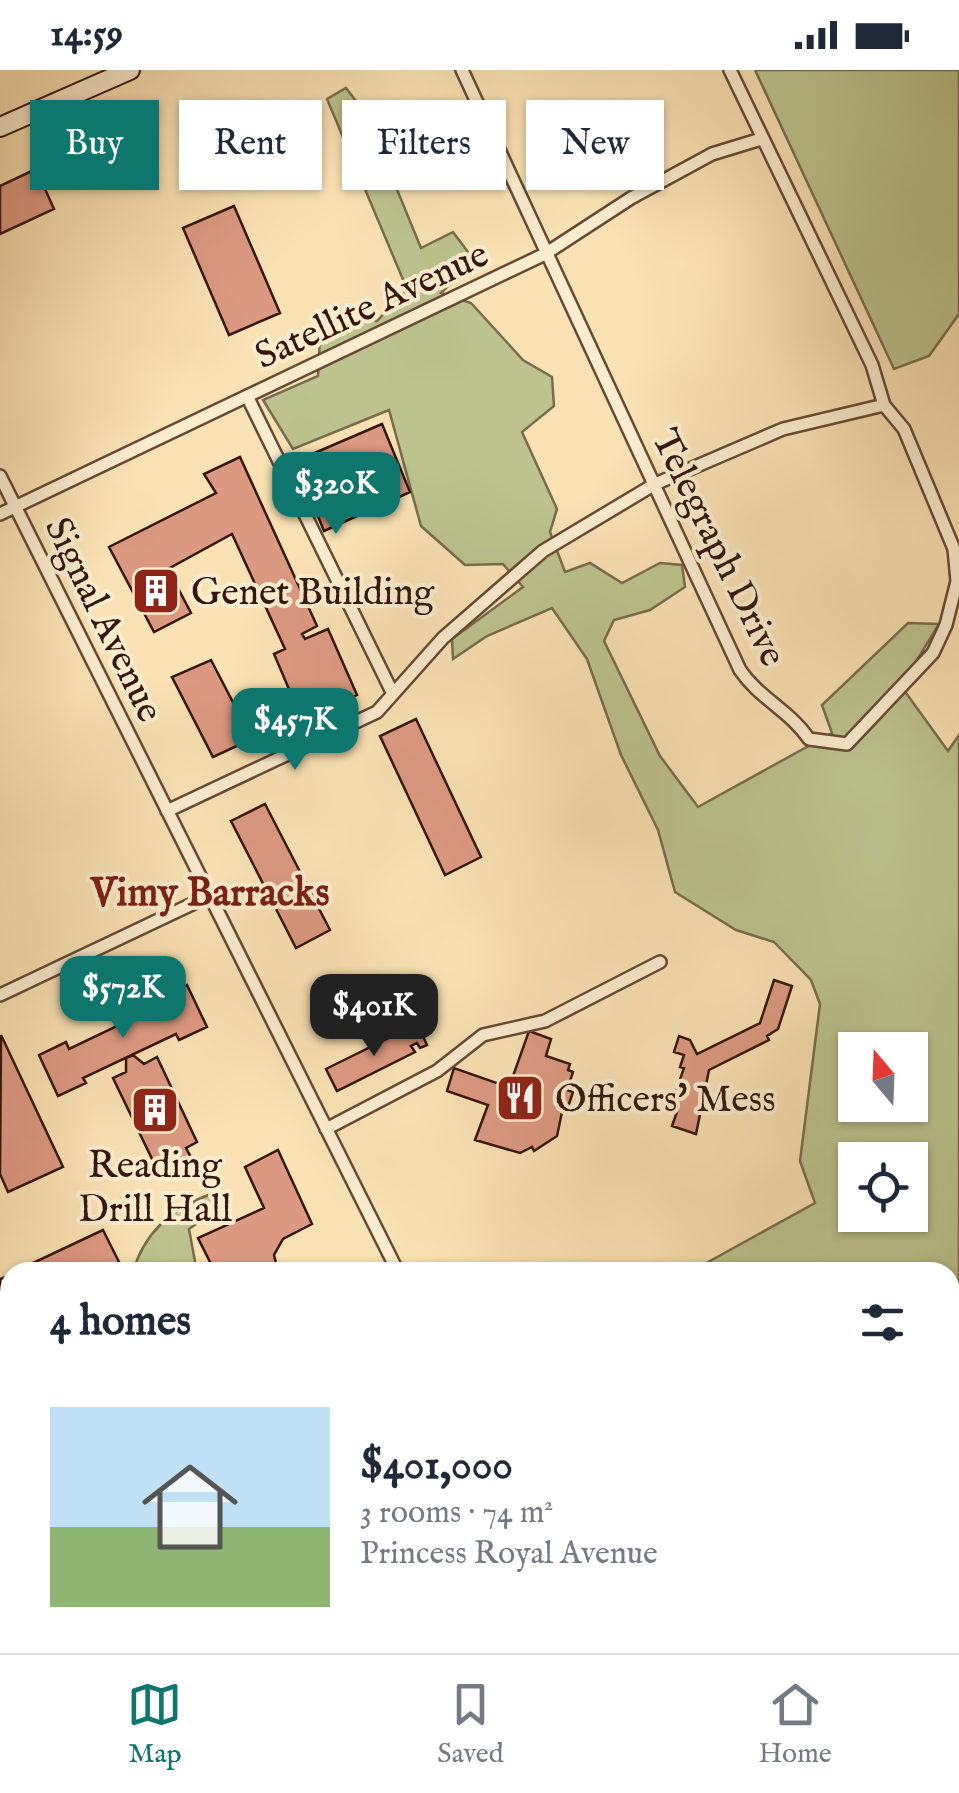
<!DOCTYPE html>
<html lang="en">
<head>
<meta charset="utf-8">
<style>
	body { margin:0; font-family:"IM FELL English",serif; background:#f2f2f3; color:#1f2937; height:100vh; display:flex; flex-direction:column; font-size:38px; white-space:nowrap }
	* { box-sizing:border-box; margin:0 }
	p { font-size:32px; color:#747a83 }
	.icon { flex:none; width:55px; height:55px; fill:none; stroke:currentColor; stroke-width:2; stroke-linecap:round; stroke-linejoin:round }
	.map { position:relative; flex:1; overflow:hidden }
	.drawer { position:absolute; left:0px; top:1192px; width:960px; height:392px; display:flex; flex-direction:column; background:#fff; border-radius:30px 30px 0 0; box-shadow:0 2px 8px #0004 }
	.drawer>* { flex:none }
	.banner { position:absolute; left:30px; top:30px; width:900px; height:90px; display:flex; gap:20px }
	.needle { width:65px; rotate:341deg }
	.buttons { position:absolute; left:838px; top:962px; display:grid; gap:20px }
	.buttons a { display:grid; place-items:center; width:90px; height:90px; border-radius:0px; background:#fff; box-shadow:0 2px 8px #0004; font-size:50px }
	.price { position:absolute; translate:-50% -85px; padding:0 22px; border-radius:20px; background:#0f766e; color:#fff; font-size:32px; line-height:65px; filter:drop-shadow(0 2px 5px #0008) }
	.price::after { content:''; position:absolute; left:50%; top:60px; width:30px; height:22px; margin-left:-15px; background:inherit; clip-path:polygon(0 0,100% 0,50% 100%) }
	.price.selected { background:#222; color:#fff }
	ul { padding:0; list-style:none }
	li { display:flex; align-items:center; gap:30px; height:250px; padding:0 50px }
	li span { display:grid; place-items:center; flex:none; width:280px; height:200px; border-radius:0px; color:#555 }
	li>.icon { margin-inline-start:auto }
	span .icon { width:120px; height:120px; fill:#fffc; stroke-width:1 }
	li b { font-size:42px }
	h2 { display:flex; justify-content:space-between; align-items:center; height:120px; padding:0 50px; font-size:42px }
	.chip { padding:0 35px; border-radius:0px; background:#fff; box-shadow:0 2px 8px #0004; font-size:35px; line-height:90px }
	.chip.selected { background:#0f766e; color:#fff }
	.status { display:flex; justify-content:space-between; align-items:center; height:70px; padding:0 50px; background:#fff; direction:ltr }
	.status svg { height:28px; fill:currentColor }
	.dock { display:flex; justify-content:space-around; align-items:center; height:140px; border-top:2px solid #e0e1e3; background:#fff; font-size:28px; color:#747a83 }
	.dock a { display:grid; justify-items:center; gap:5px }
	.dock .selected { color:#0f766e }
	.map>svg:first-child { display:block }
	.green { fill:#bcc38e; stroke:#786c4c; stroke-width:2.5; fill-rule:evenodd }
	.water { fill:#9ebcb1; stroke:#747a6e; stroke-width:2.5 }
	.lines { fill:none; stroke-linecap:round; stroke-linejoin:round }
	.stream { stroke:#747a6e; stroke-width:4 }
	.building { fill:#dc9982; stroke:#35160a; stroke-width:2.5 }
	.minor-casing { stroke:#664934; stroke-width:16 }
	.secondary-casing { stroke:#35160a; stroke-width:22 }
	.minor { stroke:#fbecce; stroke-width:11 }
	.secondary { stroke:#fbecce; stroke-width:18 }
	.labels { text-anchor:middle; stroke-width:8; stroke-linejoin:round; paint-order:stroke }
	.street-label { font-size:38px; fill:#35160a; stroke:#fbecce }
	.poi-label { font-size:38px; fill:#35160a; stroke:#fbecce; text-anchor:start }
	.neighbourhood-label { font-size:40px; font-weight:bold; fill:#7a1f14; stroke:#fbecce }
</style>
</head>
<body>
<div class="status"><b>14:59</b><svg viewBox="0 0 49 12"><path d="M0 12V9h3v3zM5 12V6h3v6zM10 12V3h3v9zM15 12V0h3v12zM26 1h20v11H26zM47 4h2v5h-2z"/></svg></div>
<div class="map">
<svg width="959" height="1583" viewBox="0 0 959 1583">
	<rect width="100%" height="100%" fill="#f9e1b3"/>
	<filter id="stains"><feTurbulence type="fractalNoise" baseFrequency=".002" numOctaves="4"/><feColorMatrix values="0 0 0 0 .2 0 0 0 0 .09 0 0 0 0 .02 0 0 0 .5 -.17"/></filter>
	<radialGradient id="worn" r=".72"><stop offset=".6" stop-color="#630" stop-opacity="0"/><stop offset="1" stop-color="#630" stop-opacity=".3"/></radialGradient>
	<!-- green -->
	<path class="green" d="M755,0H959V244L929,286L894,299Z
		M346,18L366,44L421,178L453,162L474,190L441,223L471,233L523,290L552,307L554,336L522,362L557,439L550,462L565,502L590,493L622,513L660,493L682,495L685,517L650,540L614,550L604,571L660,686L698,737L832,663L822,635L908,553L939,554L901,616L948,681L959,665V1237L950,1230V1202H804L797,1196L791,1202H690L815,1133L800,1091L820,934L811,910L774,872L736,860L675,822L658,760L621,685L587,589L552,538L487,566L453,589L452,569L523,517L503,494L465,495L421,456L389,340L293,379L263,330L318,306L321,248L377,251L407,219L327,29ZM855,980H910V1035H855ZM855,1090H910V1145H855Z
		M211,1124L219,1138L189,1159L197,1202H133C144,1163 172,1138 211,1124Z
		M10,1368V1488L0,1476V1374Z
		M66,1575H476L470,1583H66Z"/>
	<!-- water -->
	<path class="water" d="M959,1303V1583H500L508,1575H950V1309Z"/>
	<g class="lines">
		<!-- stream -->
		<path class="stream" d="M381,1575L394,1583"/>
	</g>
	<!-- building -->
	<path class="building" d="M36,99L54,139L0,164V116Z
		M234,136L280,243L229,265L183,158Z
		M382,354L410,422L324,461L296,391Z
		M240,387L317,556L302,564L305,569L328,559L357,625L303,652L274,584L285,579L232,464L168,499L191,543L154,562L109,477L216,423L204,404Z
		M211,590L252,669L213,687L172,607Z
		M416,649L481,787L445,805L380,666Z
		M265,734L330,860L296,878L231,751Z
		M774,910L792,916L778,959L767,966L769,970L709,1000L696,1064L672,1056L678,1039L671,1036L684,998L680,997L684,985L674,982L679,966L690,970L697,984L760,953Z
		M187,915L207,957L179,970L176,964L83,1008L86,1013L58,1026L39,985L66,972L69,979L163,934L160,928Z
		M420,960L427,975L420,978L417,973L411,976L415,982L337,1021L326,999L403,961L406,967Z
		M529,961L551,969L546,986L570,994L568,1000L573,1002L567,1020L573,1022L566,1043L562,1042L557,1066L534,1081L532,1077L520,1083L475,1070L488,1035L447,1021L454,998L502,1015L512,1009Z
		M1,965L63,1097L8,1122L0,1104Z
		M133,985L144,994L157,987L197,1072L186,1078L193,1091L171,1102L164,1088L154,1093L113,1008L126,1002V988Z
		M278,1080L312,1154L283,1169L274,1185L277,1197L265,1202H215L198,1168L264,1138L245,1097Z
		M103,1160L124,1202H14Z
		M10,1205V1269L0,1274V1209Z"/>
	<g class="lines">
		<!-- minor casing -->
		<g class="minor-casing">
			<path id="minor" d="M462,0L740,600C759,628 790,641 809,669L847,674L933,583L946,555L957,511L954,479L904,359L884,335L872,295L730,0
				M247,326L393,624
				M0,406L398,1202
				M0,444L545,184L631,128L712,84L761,69
				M167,741L377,642L443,568L543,481L655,414L783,359L884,335
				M0,925L209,826
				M326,1059L437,1001L483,965L545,951L660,892"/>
		</g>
		<!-- secondary casing -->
		<g class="secondary-casing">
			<path id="secondary" d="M0,57L130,0"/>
		</g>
		<!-- minor -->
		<use href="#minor" class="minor"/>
		<!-- secondary -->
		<use href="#secondary" class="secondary"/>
	</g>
	<!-- icons -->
	<defs>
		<g id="building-square" transform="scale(2.5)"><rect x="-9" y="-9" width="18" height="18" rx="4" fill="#8f2418" stroke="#fbecce"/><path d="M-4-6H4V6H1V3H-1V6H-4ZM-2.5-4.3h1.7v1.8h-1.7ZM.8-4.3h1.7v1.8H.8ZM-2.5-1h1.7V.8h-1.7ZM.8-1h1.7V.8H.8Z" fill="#fff"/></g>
		<g id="restaurant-square" transform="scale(2.5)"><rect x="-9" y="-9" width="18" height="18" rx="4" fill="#8f2418" stroke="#fbecce"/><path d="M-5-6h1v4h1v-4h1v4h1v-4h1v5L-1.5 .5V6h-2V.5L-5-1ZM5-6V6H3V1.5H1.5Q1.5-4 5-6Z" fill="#fff"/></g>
	</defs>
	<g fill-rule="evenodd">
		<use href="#building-square" x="156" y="521"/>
		<use href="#restaurant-square" x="520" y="1028"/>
		<use href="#building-square" x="155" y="1040"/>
	</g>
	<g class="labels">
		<!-- street labels -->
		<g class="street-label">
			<text transform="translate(371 234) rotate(-25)" y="13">Satellite Avenue</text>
			<text transform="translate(720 477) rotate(64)" y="13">Telegraph Drive</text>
			<text transform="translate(105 549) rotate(64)" y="13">Signal Avenue</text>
		</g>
		<!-- poi labels -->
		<g class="poi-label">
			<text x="191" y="534">Genet Building</text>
			<text x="555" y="1041">Officers' Mess</text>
			<text x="155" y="1107" text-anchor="middle">Reading<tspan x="155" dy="44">Drill Hall</tspan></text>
		</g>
		<!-- neighbourhood labels -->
		<g class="neighbourhood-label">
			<text x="210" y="835">Vimy Barracks</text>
		</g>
	</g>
	<rect width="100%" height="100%" filter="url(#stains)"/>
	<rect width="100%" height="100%" fill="url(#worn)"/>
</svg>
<div class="buttons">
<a><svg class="needle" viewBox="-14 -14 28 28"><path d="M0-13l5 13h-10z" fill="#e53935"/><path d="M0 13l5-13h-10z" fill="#747a83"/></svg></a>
<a><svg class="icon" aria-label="locate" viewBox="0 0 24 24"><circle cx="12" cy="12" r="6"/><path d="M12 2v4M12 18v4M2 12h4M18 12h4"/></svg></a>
</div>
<b class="price" style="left:336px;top:467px">$320K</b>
<b class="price" style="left:295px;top:703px">$457K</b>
<b class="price" style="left:123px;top:971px">$572K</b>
<b class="price selected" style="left:374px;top:989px">$401K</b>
<div class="banner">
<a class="chip selected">Buy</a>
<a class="chip">Rent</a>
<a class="chip">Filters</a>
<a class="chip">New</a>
</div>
<section class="drawer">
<h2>4 homes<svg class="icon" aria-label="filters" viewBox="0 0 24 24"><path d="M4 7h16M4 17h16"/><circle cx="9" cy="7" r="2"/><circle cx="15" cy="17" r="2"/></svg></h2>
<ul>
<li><span style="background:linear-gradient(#bfe0f5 60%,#8fb573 0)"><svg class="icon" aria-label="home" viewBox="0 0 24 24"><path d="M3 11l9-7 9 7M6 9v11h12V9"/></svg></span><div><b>$401,000</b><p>3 rooms · 74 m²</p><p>Princess Royal Avenue</p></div></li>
</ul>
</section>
</div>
<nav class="dock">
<a class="selected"><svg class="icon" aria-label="map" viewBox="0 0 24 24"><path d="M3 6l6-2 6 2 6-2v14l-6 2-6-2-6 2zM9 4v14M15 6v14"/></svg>Map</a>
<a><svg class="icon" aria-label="saved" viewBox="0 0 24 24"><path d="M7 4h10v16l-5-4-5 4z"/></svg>Saved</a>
<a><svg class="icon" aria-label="home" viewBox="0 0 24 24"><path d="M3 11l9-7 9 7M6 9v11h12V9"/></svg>Home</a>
</nav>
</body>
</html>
